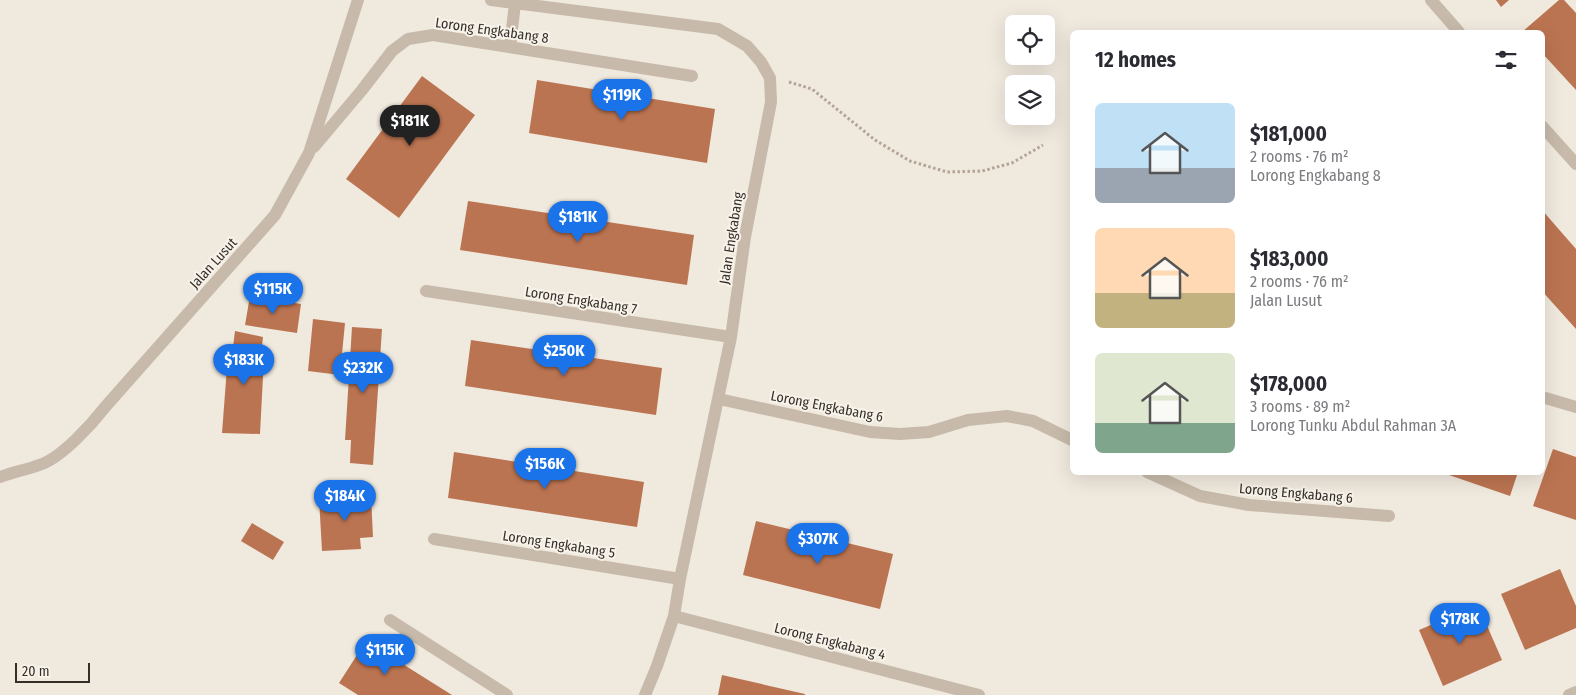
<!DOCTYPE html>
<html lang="en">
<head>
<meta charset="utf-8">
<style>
	body { margin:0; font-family:"Fira Sans Condensed",sans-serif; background:#f2f2f3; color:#2b2b33; height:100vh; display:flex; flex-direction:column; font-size:19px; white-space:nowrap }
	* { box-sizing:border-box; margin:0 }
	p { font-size:16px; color:#7c7c81 }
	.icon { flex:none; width:28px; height:28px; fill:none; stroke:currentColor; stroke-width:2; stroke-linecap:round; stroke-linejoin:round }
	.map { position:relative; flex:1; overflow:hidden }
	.drawer { position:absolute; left:1070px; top:30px; width:475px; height:445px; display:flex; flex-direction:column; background:#fff; border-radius:8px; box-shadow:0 5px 20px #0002 }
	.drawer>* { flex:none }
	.tools { position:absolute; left:1005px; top:15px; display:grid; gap:10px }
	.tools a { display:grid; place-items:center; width:50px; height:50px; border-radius:8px; background:#fff; box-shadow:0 5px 20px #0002; font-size:25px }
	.scale { position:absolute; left:15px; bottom:12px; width:75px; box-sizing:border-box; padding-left:5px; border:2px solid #352e29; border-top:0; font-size:14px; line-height:18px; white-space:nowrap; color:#352e29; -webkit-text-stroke:4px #f8f3ea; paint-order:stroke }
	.price { position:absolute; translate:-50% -42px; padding:0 11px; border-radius:18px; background:#1a73e8; color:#fff; font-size:16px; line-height:32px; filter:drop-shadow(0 1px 2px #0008) }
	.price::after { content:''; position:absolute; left:50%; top:30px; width:15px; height:11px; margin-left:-8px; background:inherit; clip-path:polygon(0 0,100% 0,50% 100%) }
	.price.selected { background:#222; color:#fff }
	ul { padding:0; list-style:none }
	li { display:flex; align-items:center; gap:15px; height:125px; padding:0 25px }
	li span { display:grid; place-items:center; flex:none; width:140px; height:100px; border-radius:8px; color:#555 }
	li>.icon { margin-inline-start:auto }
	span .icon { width:60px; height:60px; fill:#fffc; stroke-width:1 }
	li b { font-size:21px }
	h2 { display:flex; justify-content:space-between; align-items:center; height:60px; padding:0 25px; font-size:21px }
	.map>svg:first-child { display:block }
	.building { fill:#bb7451 }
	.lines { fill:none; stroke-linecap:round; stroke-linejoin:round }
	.path { stroke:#b3a495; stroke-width:3; stroke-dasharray:2.5 2.5; stroke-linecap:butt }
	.minor { stroke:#c7baaa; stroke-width:12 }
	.labels { text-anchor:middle; stroke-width:4; stroke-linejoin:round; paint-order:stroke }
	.street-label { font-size:14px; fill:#352e29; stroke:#f8f3ea }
</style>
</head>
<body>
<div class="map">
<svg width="1576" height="695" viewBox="0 0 1576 695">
	<rect width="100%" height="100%" fill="#f0e9de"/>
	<!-- building -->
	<path class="building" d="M1496,0H1509L1501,7Z
		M1559,0H1564L1576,13V90L1542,53V32H1522Z
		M422,76L475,115L399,218L346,179Z
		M537,80L715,109L707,163L529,133Z
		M468,201L694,235L687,285L460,250Z
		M1542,210L1576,249V329L1542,291Z
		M250,296L301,304L297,333L245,325Z
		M313,319L345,323L340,375L308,371Z
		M352,327L382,329L373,465L350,463L351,440H345Z
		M235,331L263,337L261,356L264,357L260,434L222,433L228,354L232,355Z
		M471,340L662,368L656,415L465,386Z
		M1553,449L1576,457V520L1533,506Z
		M454,452L644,482L637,527L448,498Z
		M1450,472H1518L1510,496L1449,475Z
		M371,496L373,537L360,538L361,549L322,551L319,498Z
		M756,521L893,554L880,609L743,575Z
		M252,523L284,542L273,560L241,541Z
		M1560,569L1576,606V628L1525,650L1501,594Z
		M1478,605L1502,660L1443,686L1419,630Z
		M366,641L452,695H358L339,683Z
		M722,675L805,694V695H718Z"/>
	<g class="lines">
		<!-- path -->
		<path class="path" d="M789,82L812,89L875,140L910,161L947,172L982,171L1012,163L1043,145"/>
		<!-- minor -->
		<path class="minor" d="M491,0L718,29L747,46L761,62L770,78L771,102L745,237L731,337L680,579L674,616L657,666L645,695
			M1431,0L1459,32
			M510,47L515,3
			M1542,126L1576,164
			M314,147L362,90L392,51L408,39L433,35L692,76
			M426,291L731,337
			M1542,397L1576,407
			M719,399L870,432L900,434L929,432L968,420L1007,416L1033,421L1072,440
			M1147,472L1200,496L1249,505L1389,516
			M0,477C14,472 29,469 42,464C63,456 92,424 106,406L275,215L309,153L358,0
			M434,539L680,579
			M674,616L979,695
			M390,620L507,695
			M1569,695L1576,692"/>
	</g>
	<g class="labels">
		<!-- street labels -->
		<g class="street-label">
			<text transform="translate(492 30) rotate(8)" y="5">Lorong Engkabang 8</text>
			<text transform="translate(731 238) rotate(-81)" y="5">Jalan Engkabang</text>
			<text transform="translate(213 263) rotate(-48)" y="5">Jalan Lusut</text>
			<text transform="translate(581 300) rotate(9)" y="5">Lorong Engkabang 7</text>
			<text transform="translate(827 406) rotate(11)" y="5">Lorong Engkabang 6</text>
			<text transform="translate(1296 493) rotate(5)" y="5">Lorong Engkabang 6</text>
			<text transform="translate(559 544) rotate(9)" y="5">Lorong Engkabang 5</text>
			<text transform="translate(830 641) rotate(14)" y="5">Lorong Engkabang 4</text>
		</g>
	</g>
</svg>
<div class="tools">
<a><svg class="icon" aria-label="locate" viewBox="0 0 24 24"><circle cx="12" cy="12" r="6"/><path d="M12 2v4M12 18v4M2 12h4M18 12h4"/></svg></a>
<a><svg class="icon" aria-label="layers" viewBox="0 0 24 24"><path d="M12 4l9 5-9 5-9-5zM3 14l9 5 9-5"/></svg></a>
</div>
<div class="scale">20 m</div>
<b class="price" style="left:622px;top:121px">$119K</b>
<b class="price selected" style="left:410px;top:147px">$181K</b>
<b class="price" style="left:578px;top:243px">$181K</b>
<b class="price" style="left:273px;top:315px">$115K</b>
<b class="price" style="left:564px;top:377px">$250K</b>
<b class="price" style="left:244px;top:386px">$183K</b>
<b class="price" style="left:363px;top:394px">$232K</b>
<b class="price" style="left:545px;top:490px">$156K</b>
<b class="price" style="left:345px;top:522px">$184K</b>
<b class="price" style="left:818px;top:565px">$307K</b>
<b class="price" style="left:1460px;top:645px">$178K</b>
<b class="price" style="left:385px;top:676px">$115K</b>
<section class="drawer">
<h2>12 homes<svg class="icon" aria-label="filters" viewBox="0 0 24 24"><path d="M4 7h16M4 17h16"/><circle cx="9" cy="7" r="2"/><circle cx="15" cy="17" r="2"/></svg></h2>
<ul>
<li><span style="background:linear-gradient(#bfe0f5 65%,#9aa5b1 0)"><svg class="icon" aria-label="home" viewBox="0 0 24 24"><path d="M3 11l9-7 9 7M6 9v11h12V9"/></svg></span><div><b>$181,000</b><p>2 rooms · 76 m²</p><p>Lorong Engkabang 8</p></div></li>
<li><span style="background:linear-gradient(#ffd9b3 65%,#c2b280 0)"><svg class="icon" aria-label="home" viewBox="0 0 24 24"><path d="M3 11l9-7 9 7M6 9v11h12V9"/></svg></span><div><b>$183,000</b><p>2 rooms · 76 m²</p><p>Jalan Lusut</p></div></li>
<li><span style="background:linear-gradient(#dfe7d0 70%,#7fa58c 0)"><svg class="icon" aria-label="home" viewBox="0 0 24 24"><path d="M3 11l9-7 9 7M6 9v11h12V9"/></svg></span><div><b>$178,000</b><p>3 rooms · 89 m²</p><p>Lorong Tunku Abdul Rahman 3A</p></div></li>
</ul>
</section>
</div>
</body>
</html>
